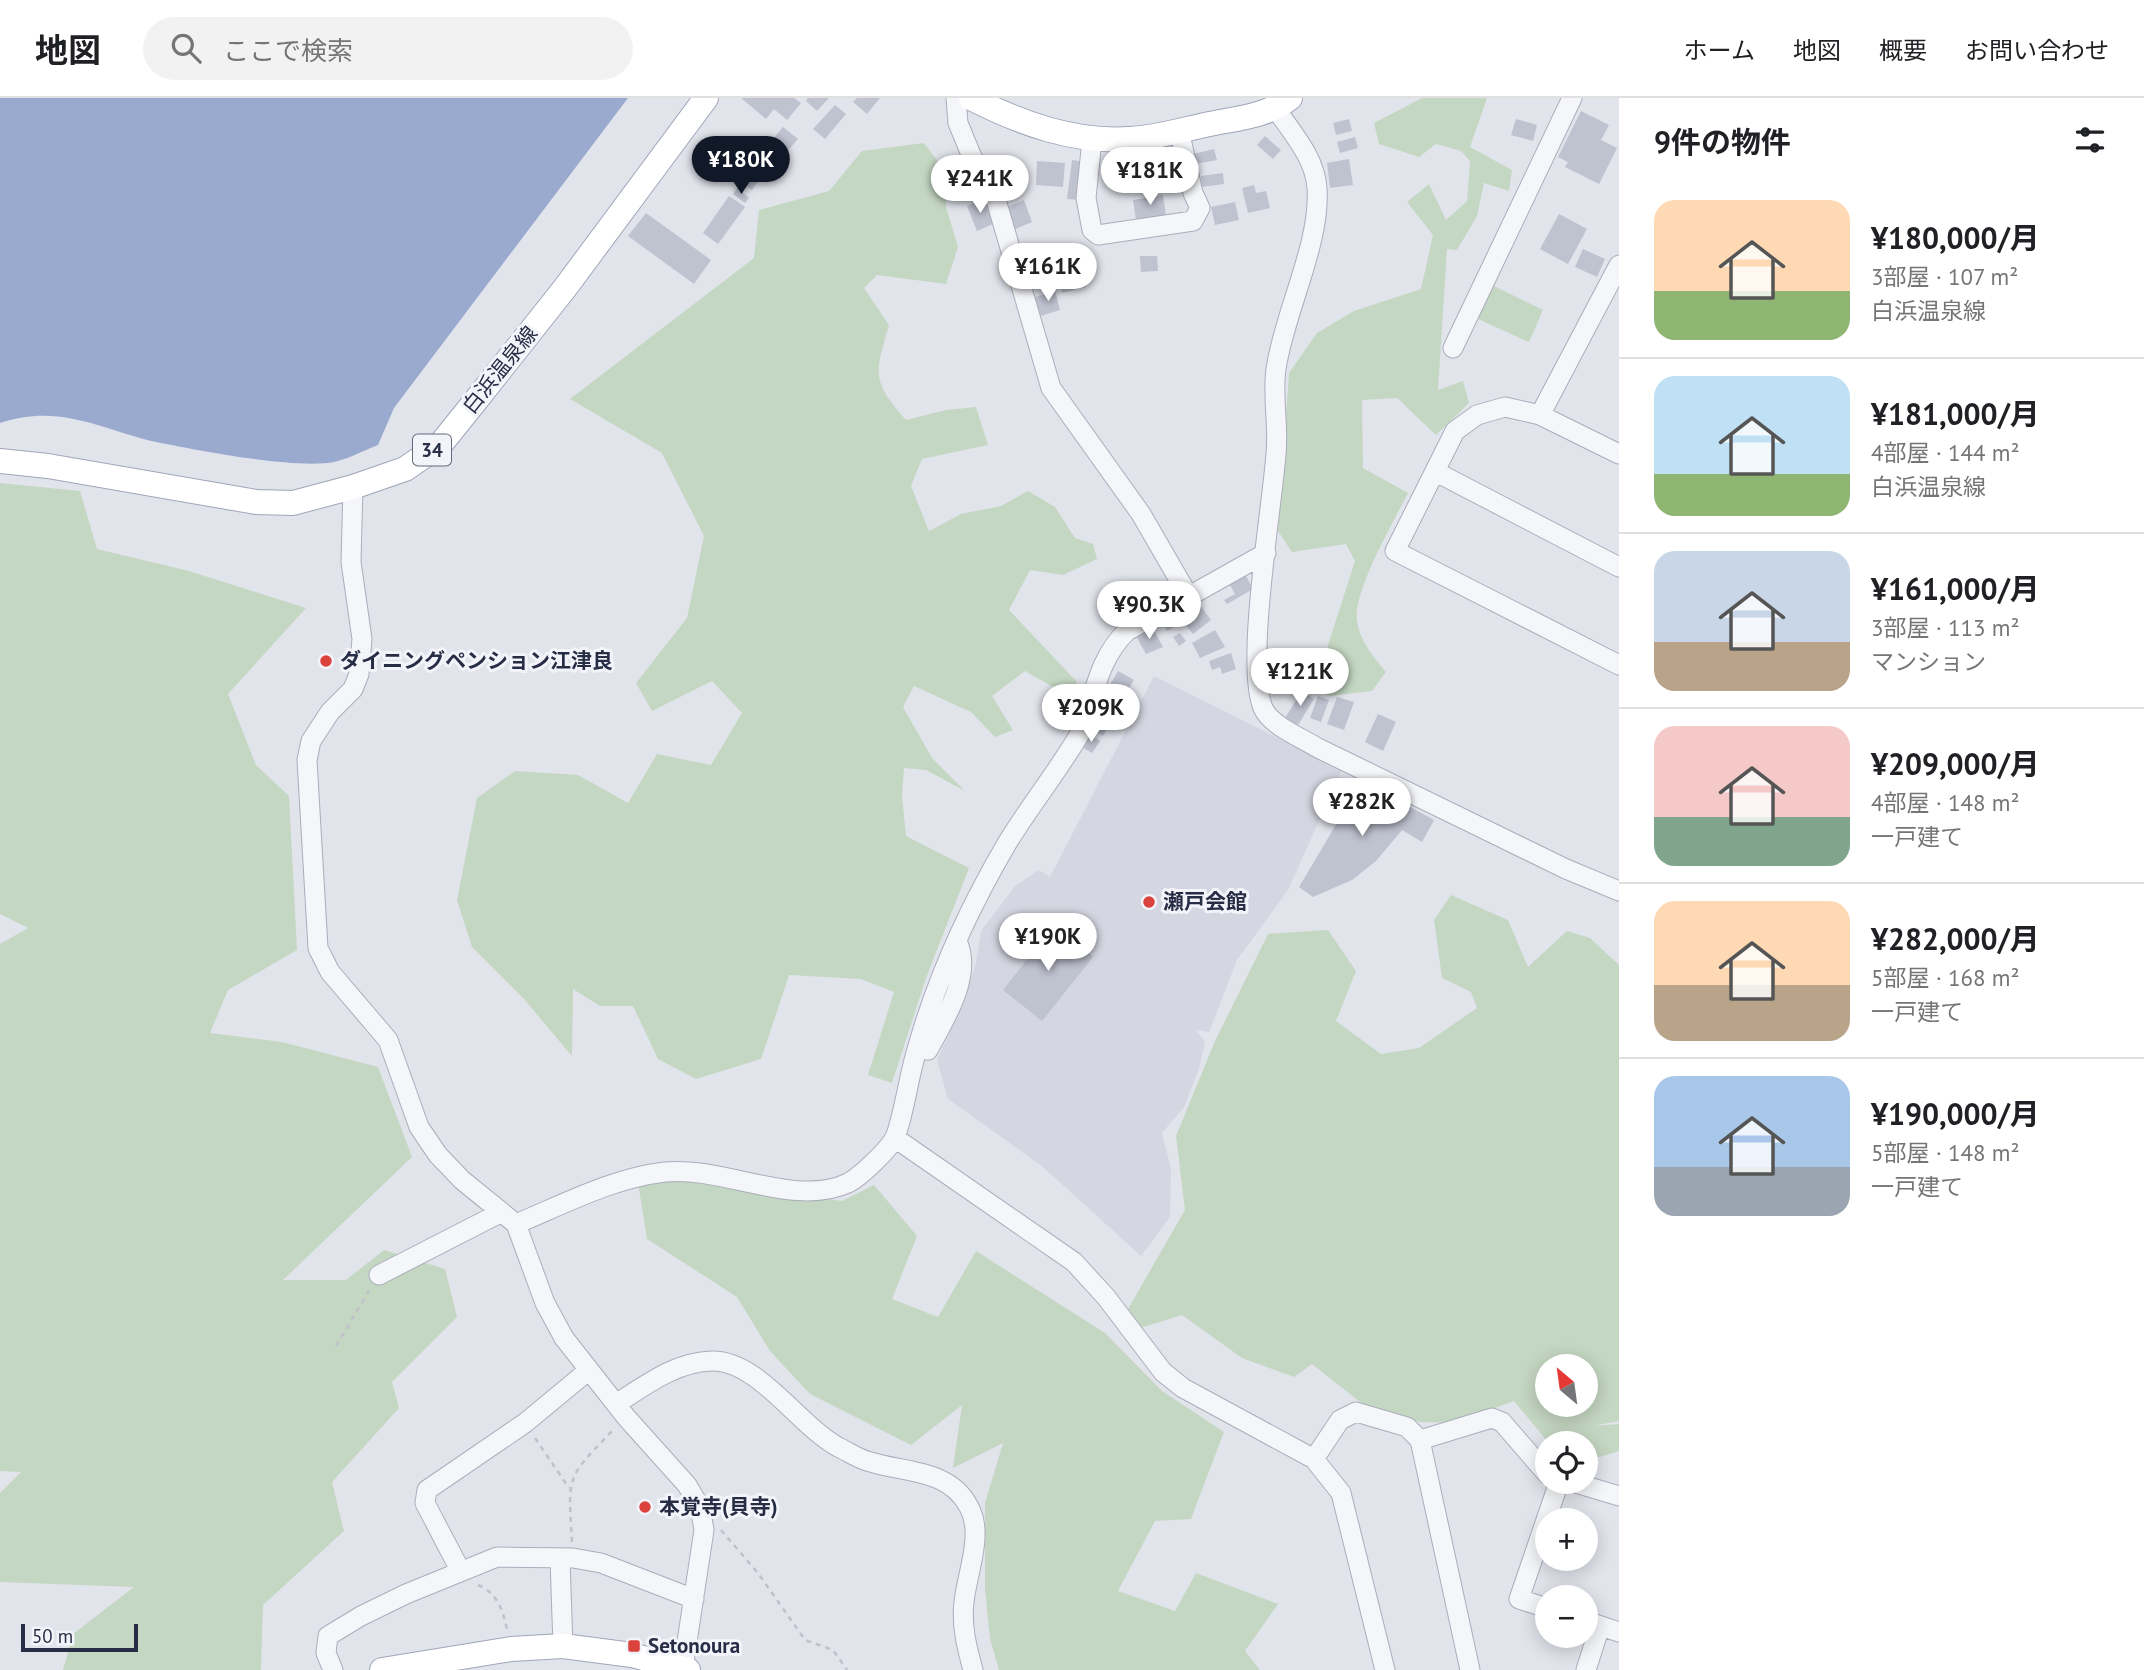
<!DOCTYPE html>
<html lang="ja">
<head>
<meta charset="utf-8">
<style>
	body { margin:0; font-family:"PT Sans","Noto Sans JP",sans-serif; background:#f2f2f2; color:#202124; height:100vh; display:flex; flex-direction:column; font-size:26px; white-space:nowrap }
	* { box-sizing:border-box; margin:0 }
	p { font-size:23px; color:#757577 }
	.icon { flex:none; width:38px; height:38px; fill:none; stroke:currentColor; stroke-width:2; stroke-linecap:round; stroke-linejoin:round }
	.map { position:relative; flex:1; overflow:hidden }
	.drawer { display:flex; flex-direction:column; background:#fff; width:525px }
	.drawer>* { flex:none }
	.needle { width:46px; rotate:331deg }
	.tools { position:absolute; left:1535px; top:1256px; display:grid; gap:14px }
	.tools a { display:grid; place-items:center; width:63px; height:63px; border-radius:50%; background:#fff; box-shadow:0 4px 18px #0003; font-size:35px }
	.scale { position:absolute; left:21px; bottom:18px; width:117px; box-sizing:border-box; padding-left:7px; border:4px solid #282d46; border-top:0; font-size:19px; line-height:24px; white-space:nowrap; color:#282d46; -webkit-text-stroke:5px #f2f4f9; paint-order:stroke }
	.price { position:absolute; translate:-50% -60px; padding:0 16px; border-radius:24px; background:#fff; color:#222; font-size:23px; line-height:46px; filter:drop-shadow(0 2px 4px #0008) }
	.price::after { content:''; position:absolute; left:50%; top:42px; width:21px; height:16px; margin-left:-10px; background:inherit; clip-path:polygon(0 0,100% 0,50% 100%) }
	.price.current { background:#111827; color:#fff }
	ul { padding:0; list-style:none }
	li { display:flex; align-items:center; gap:21px; height:175px; padding:0 35px }
	li+li { border-top:2px solid #e0e0e0 }
	li span { display:grid; place-items:center; flex:none; width:196px; height:140px; border-radius:21px; color:#555 }
	li>.icon { margin-inline-start:auto }
	span .icon { width:84px; height:84px; fill:#fffc; stroke-width:1 }
	li b { font-size:30px }
	h2 { display:flex; justify-content:space-between; align-items:center; height:84px; padding:0 35px; font-size:30px }
	header { display:flex; align-items:center; gap:42px; box-sizing:border-box; height:98px; padding:0 35px; background:#fff; border-bottom:2px solid #e0e0e0 }
	header strong { font-size:33px }
	nav { display:flex; gap:38px; margin-inline-start:auto; font-size:24px }
	.search { width:490px; height:63px; background:#f2f2f2; display:flex; align-items:center; gap:18px; box-sizing:border-box; padding:0 24px; border-radius:38px; color:#757577; font-size:26px }
	main { display:flex; flex:1; min-height:0 }
	.map>svg:first-child { display:block }
	.built { fill:#d4d6e1 }
	.green { fill:#c4d7c2; fill-rule:evenodd }
	.water { fill:#9aaacf }
	.building { fill:#bfc2cf }
	.lines { fill:none; stroke-linecap:round; stroke-linejoin:round }
	.minor-casing { stroke:#aaadba; stroke-width:21 }
	.major-casing { stroke:#a0a5b9; stroke-width:26 }
	.path { stroke:#c0c2ca; stroke-width:2.5; stroke-dasharray:5 5; stroke-linecap:butt }
	.minor { stroke:#f5f6f9; stroke-width:19 }
	.major { stroke:#fff; stroke-width:24 }
	.poi-dot { fill:#dc423c; stroke:#f2f4f9; stroke-width:2.5 }
	.labels { text-anchor:middle; stroke-width:6; stroke-linejoin:round; paint-order:stroke }
	.shield { fill:#f2f4f9; stroke:#65697c; stroke-width:2 }
	.shield-label { font-size:19px; font-weight:bold; fill:#282d46 }
	.street-label { font-size:21px; fill:#282d46; stroke:#f2f4f9 }
	.poi-label { font-size:21px; font-weight:bold; fill:#282d46; stroke:#f2f4f9; text-anchor:start }
</style>
</head>
<body>
<header>
<strong>地図</strong>
<div class="search"><svg class="icon" aria-label="search" viewBox="0 0 24 24"><circle cx="10" cy="10" r="6"/><path d="M15 15l6 6"/></svg>ここで検索</div>
<nav><a>ホーム</a><a>地図</a><a>概要</a><a>お問い合わせ</a></nav>
</header>
<main>
<div class="map">
<svg width="1619" height="1572" viewBox="0 0 1619 1572">
	<rect width="100%" height="100%" fill="#e2e4ec"/>
	<!-- built -->
	<path class="built" d="M1154,578L1342,672L1288,792L1237,862L1209,934L1196,932L1205,944L1199,971L1184,1009L1162,1035L1171,1071L1170,1119L1141,1158L1043,1069L948,1001L937,962L963,906L976,865L981,833L1015,788L1039,772L1050,779Z"/>
	<!-- green -->
	<path class="green" d="M1422,0H1487L1470,49L1512,72L1509,93L1484,85L1477,118L1457,152L1447,151L1438,292L1463,283L1469,305L1436,337L1397,300L1362,302L1363,370L1408,395C1394,423 1353,493 1357,522C1360,544 1373,558 1386,574L1372,593L1330,598L1314,591L1355,463L1346,446L1292,454L1278,433L1289,275L1317,235L1354,213L1421,191L1433,137L1407,104L1429,86L1446,122L1467,103L1470,63L1461,53L1436,46L1419,59L1379,46L1374,25Z
		M924,45L946,74V109L958,149L946,186L877,177L864,190L889,227C875,276 871,282 906,322L946,312L976,309L988,347L922,361L911,388L929,433L961,416L1001,408L1028,393L1055,409L1075,440L1093,446L1097,461L1063,477L1030,472L1009,512L1077,584L1074,601L1025,573L992,598L1013,632L995,639L971,614L914,588L903,609L932,660L965,693L926,672L904,670L902,698L906,738L969,770L926,880L892,985L868,977L894,894L861,881L789,877L761,961L696,981L658,961L633,908H600L573,891L572,958L524,901L472,849L457,802L477,700L515,673L578,677L628,705L657,656L711,667L742,615L712,583L652,613L636,585L687,520L704,438L662,355L570,301L754,160L759,112L829,93L862,53Z
		M1494,188L1543,212L1529,244L1476,220Z
		M0,385L80,393L97,451L189,473L306,510L228,596L256,667L289,698L297,852L228,892L210,935L282,944L378,969L412,1059L283,1182H346L384,1152L445,1171L457,1219L392,1284L399,1310L332,1384L344,1433L263,1507L261,1572H63L73,1536L134,1489L0,1484V1395L21,1374L0,1373V846L28,830L0,816Z
		M1451,797L1508,822L1528,869L1567,833L1590,840L1619,867V1323L1593,1328L1619,1326V1353L1600,1359L1586,1357V1346L1548,1344L1514,1303L1455,1325L1420,1324L1364,1307L1312,1266L1294,1279L1242,1260L1182,1217L1137,1231L1128,1211L1185,1112L1176,1038L1215,943L1268,836L1328,832L1356,873L1336,923L1381,956L1419,950L1477,910L1471,894L1442,880L1434,822ZM1547,1269H1586V1307H1547Z
		M689,1083L842,1103L874,1087L917,1138L892,1201L938,1219L976,1153L1105,1235L1162,1293L1224,1334L1191,1421L1155,1423L1118,1493L1175,1513L1196,1475L1278,1506L1245,1553L1260,1572H999L990,1541L985,1491V1405L1003,1345L953,1370L962,1307L911,1347L810,1296L770,1253L737,1199L647,1141L638,1085Z"/>
	<!-- water -->
	<path class="water" d="M0,0H628L394,310L378,347C362,353 343,364 327,365C284,369 201,353 156,344C100,331 59,305 0,325Z"/>
	<!-- building -->
	<path class="building" d="M741,0H794L801,5L787,22L774,11L766,21Z
		M808,0H829L817,13L806,3Z
		M857,0H880L867,16L853,4Z
		M835,7L846,16L825,41L813,31Z
		M1581,13L1609,27L1601,42L1617,50L1599,86L1565,69L1568,64L1558,59Z
		M1349,21L1352,33L1336,37L1333,25Z
		M1516,21L1537,27L1533,43L1511,37Z
		M783,29L798,41L777,65L763,53Z
		M1265,38L1281,52L1273,61L1257,47Z
		M1355,39L1358,50L1340,55L1337,44Z
		M1214,51L1217,62L1195,66L1193,56Z
		M1349,61L1353,87L1330,90L1327,65Z
		M1072,62L1086,64L1081,102L1067,101Z
		M1037,63L1065,65L1063,89L1036,87Z
		M753,69L763,76L752,92L742,85Z
		M1223,75L1224,86L1202,89L1201,78Z
		M1254,87L1256,95L1266,93L1270,110L1248,115L1242,90Z
		M737,90L749,100L745,105L733,96Z
		M1163,97L1166,117L1136,122L1133,102Z
		M729,98L745,109L718,146L703,135Z
		M984,101L993,126L977,133L967,108Z
		M1024,102L1032,124L1011,133L1003,111Z
		M1235,104L1239,122L1215,127L1211,109Z
		M646,115L711,162L694,186L628,138Z
		M1559,116L1587,131L1568,166L1540,151Z
		M1583,151L1605,161L1597,179L1575,169Z
		M1046,156L1053,187L1030,192L1022,161Z
		M1140,158H1157L1158,173L1141,174Z
		M1080,165L1086,189L1062,195L1056,171Z
		M1055,193L1060,212L1041,218L1035,199Z
		M1245,476L1253,491L1227,506L1224,502L1235,496L1229,485Z
		M1197,503L1211,522L1193,536L1178,518Z
		M1170,519L1176,528L1167,533L1162,524Z
		M1152,529L1163,549L1146,556L1136,538Z
		M1215,532L1225,549L1200,560L1192,545Z
		M1180,535L1186,543L1179,548L1173,539Z
		M1231,555L1236,571L1222,576L1220,569L1212,572L1209,563Z
		M1118,573L1134,582L1121,604L1106,594Z
		M1302,593L1314,601L1298,627L1285,620Z
		M1318,598L1329,602L1321,624L1310,620Z
		M1337,599L1354,604L1344,632L1327,626Z
		M1378,616L1396,624L1383,653L1365,644Z
		M1102,620L1111,626L1103,638L1093,631Z
		M1091,637L1100,643L1092,655L1082,649Z
		M1362,683L1434,722L1422,744L1402,732L1376,763L1352,782L1313,799L1299,789Z
		M1056,825L1093,859L1042,923L1003,892Z"/>
	<g class="lines">
		<!-- minor casing -->
		<g class="minor-casing">
			<path id="minor" d="M956,0L958,25L972,59L996,102L1051,290L1141,416L1189,499
				M1276,11C1293,36 1315,60 1317,90C1321,145 1284,215 1276,271C1272,299 1279,328 1276,356C1272,410 1245,566 1263,610C1271,628 1302,640 1318,650L1566,771L1619,793
				M1092,42L1086,100L1092,132L1098,137L1193,123L1200,110L1193,95L1179,32
				M1453,250L1572,0
				M1540,317L1619,167
				M1619,356L1540,317L1505,309L1477,317L1455,333L1395,453L1619,567
				M1436,374L1619,469
				M353,389L351,464L362,541L359,576L353,591L330,614L311,643L307,662L318,850L330,874L388,942L419,1029L438,1057L462,1082L516,1126L545,1205L564,1240L626,1319L687,1387L700,1409L704,1432L683,1570
				M918,951L928,952C945,921 973,877 957,843
				M895,1040L1074,1164L1106,1199L1163,1274L1183,1290L1314,1361L1341,1395L1385,1572
				M516,1126C564,1106 613,1080 665,1074C724,1068 794,1110 848,1085C860,1079 891,1050 896,1037C905,1011 908,982 916,955C936,882 968,812 1006,747C1030,707 1060,671 1082,632C1087,625 1088,615 1090,607C1098,578 1106,553 1127,533L1266,455
				M379,1177L500,1115
				M616,1306C646,1287 675,1264 712,1263C758,1262 798,1327 838,1349C847,1353 857,1360 867,1363C903,1375 949,1370 969,1409C984,1436 967,1475 964,1504C961,1527 967,1550 973,1572
				M1420,1342L1492,1320L1502,1324L1547,1376
				M1314,1361L1340,1322L1356,1314L1407,1329L1420,1342L1470,1572
				M1572,1384L1619,1398
				M560,1461L563,1548
				M460,1472L425,1405L427,1392L525,1325L589,1272
				M1547,1510L1519,1501L1559,1384
				M1586,1523L1619,1534
				M333,1572L326,1555L328,1538L361,1518L406,1496L497,1459L573,1460L601,1465L694,1501
				M1586,1572L1600,1528"/>
		</g>
		<!-- major casing -->
		<g class="major-casing">
			<path id="major" d="M971,0C1020,25 1074,45 1130,41C1158,40 1187,30 1215,25C1241,20 1269,17 1290,0
				M0,363L48,368L256,404L293,405L353,389L405,371L440,347L473,306L565,190L706,0
				M382,1572L511,1551L563,1548L632,1557L688,1572"/>
		</g>
		<!-- path -->
		<path class="path" d="M336,1248L370,1191
			M535,1340L569,1390
			M721,1432L758,1475L805,1542L833,1552L847,1572
			M572,1444C568,1375 566,1381 614,1331
			M478,1487C497,1495 502,1510 507,1531"/>
		<!-- minor -->
		<use href="#minor" class="minor"/>
		<!-- major -->
		<use href="#major" class="major"/>
	</g>
	<!-- markers -->
	<g class="poi-dot">
		<circle cx="326" cy="563" r="7"/>
		<circle cx="1149" cy="804" r="7"/>
		<circle cx="645" cy="1409" r="7"/>
		<rect x="627" y="1541" width="14" height="14" rx="3.5"/>
	</g>
	<g class="labels">
		<!-- shield labels -->
		<rect class="shield" x="413" y="336.5" width="38" height="31" rx="5"/>
		<g class="shield-label">
			<text x="432" y="359">34</text>
		</g>
		<!-- street labels -->
		<g class="street-label">
			<text transform="translate(500 272) rotate(-51)" y="7">白浜温泉線</text>
		</g>
		<!-- poi labels -->
		<g class="poi-label">
			<text x="340" y="570">ダイニングペンション江津良</text>
			<text x="1163" y="811">瀬戸会館</text>
			<text x="659" y="1416">本覚寺(貝寺)</text>
			<text x="648" y="1555">Setonoura</text>
		</g>
	</g>
</svg>
<div class="tools">
<a><svg class="needle" viewBox="-14 -14 28 28"><path d="M0-13l5 13h-10z" fill="#e53935"/><path d="M0 13l5-13h-10z" fill="#757577"/></svg></a>
<a><svg class="icon" aria-label="locate" viewBox="0 0 24 24"><circle cx="12" cy="12" r="6"/><path d="M12 2v4M12 18v4M2 12h4M18 12h4"/></svg></a>
<a>+</a>
<a>−</a>
</div>
<div class="scale">50 m</div>
<b class="price current" style="left:741px;top:98px">¥180K</b>
<b class="price" style="left:1150px;top:109px">¥181K</b>
<b class="price" style="left:980px;top:117px">¥241K</b>
<b class="price" style="left:1048px;top:205px">¥161K</b>
<b class="price" style="left:1149px;top:543px">¥90.3K</b>
<b class="price" style="left:1300px;top:610px">¥121K</b>
<b class="price" style="left:1091px;top:646px">¥209K</b>
<b class="price" style="left:1362px;top:740px">¥282K</b>
<b class="price" style="left:1048px;top:875px">¥190K</b>
</div>
<section class="drawer">
<h2>9件の物件<svg class="icon" aria-label="filters" viewBox="0 0 24 24"><path d="M4 7h16M4 17h16"/><circle cx="9" cy="7" r="2"/><circle cx="15" cy="17" r="2"/></svg></h2>
<ul>
<li><span style="background:linear-gradient(#ffd9b3 65%,#8fb573 0)"><svg class="icon" aria-label="home" viewBox="0 0 24 24"><path d="M3 11l9-7 9 7M6 9v11h12V9"/></svg></span><div><b>¥180,000/月</b><p>3部屋 · 107 m²</p><p>白浜温泉線</p></div></li>
<li><span style="background:linear-gradient(#bfe0f5 70%,#8fb573 0)"><svg class="icon" aria-label="home" viewBox="0 0 24 24"><path d="M3 11l9-7 9 7M6 9v11h12V9"/></svg></span><div><b>¥181,000/月</b><p>4部屋 · 144 m²</p><p>白浜温泉線</p></div></li>
<li><span style="background:linear-gradient(#c9d6e8 65%,#b9a48a 0)"><svg class="icon" aria-label="home" viewBox="0 0 24 24"><path d="M3 11l9-7 9 7M6 9v11h12V9"/></svg></span><div><b>¥161,000/月</b><p>3部屋 · 113 m²</p><p>マンション</p></div></li>
<li><span style="background:linear-gradient(#f6c9c9 65%,#7fa58c 0)"><svg class="icon" aria-label="home" viewBox="0 0 24 24"><path d="M3 11l9-7 9 7M6 9v11h12V9"/></svg></span><div><b>¥209,000/月</b><p>4部屋 · 148 m²</p><p>一戸建て</p></div></li>
<li><span style="background:linear-gradient(#ffd9b3 60%,#b9a48a 0)"><svg class="icon" aria-label="home" viewBox="0 0 24 24"><path d="M3 11l9-7 9 7M6 9v11h12V9"/></svg></span><div><b>¥282,000/月</b><p>5部屋 · 168 m²</p><p>一戸建て</p></div></li>
<li><span style="background:linear-gradient(#a9c7e8 65%,#9aa5b1 0)"><svg class="icon" aria-label="home" viewBox="0 0 24 24"><path d="M3 11l9-7 9 7M6 9v11h12V9"/></svg></span><div><b>¥190,000/月</b><p>5部屋 · 148 m²</p><p>一戸建て</p></div></li>
</ul>
</section>
</main>
</body>
</html>
